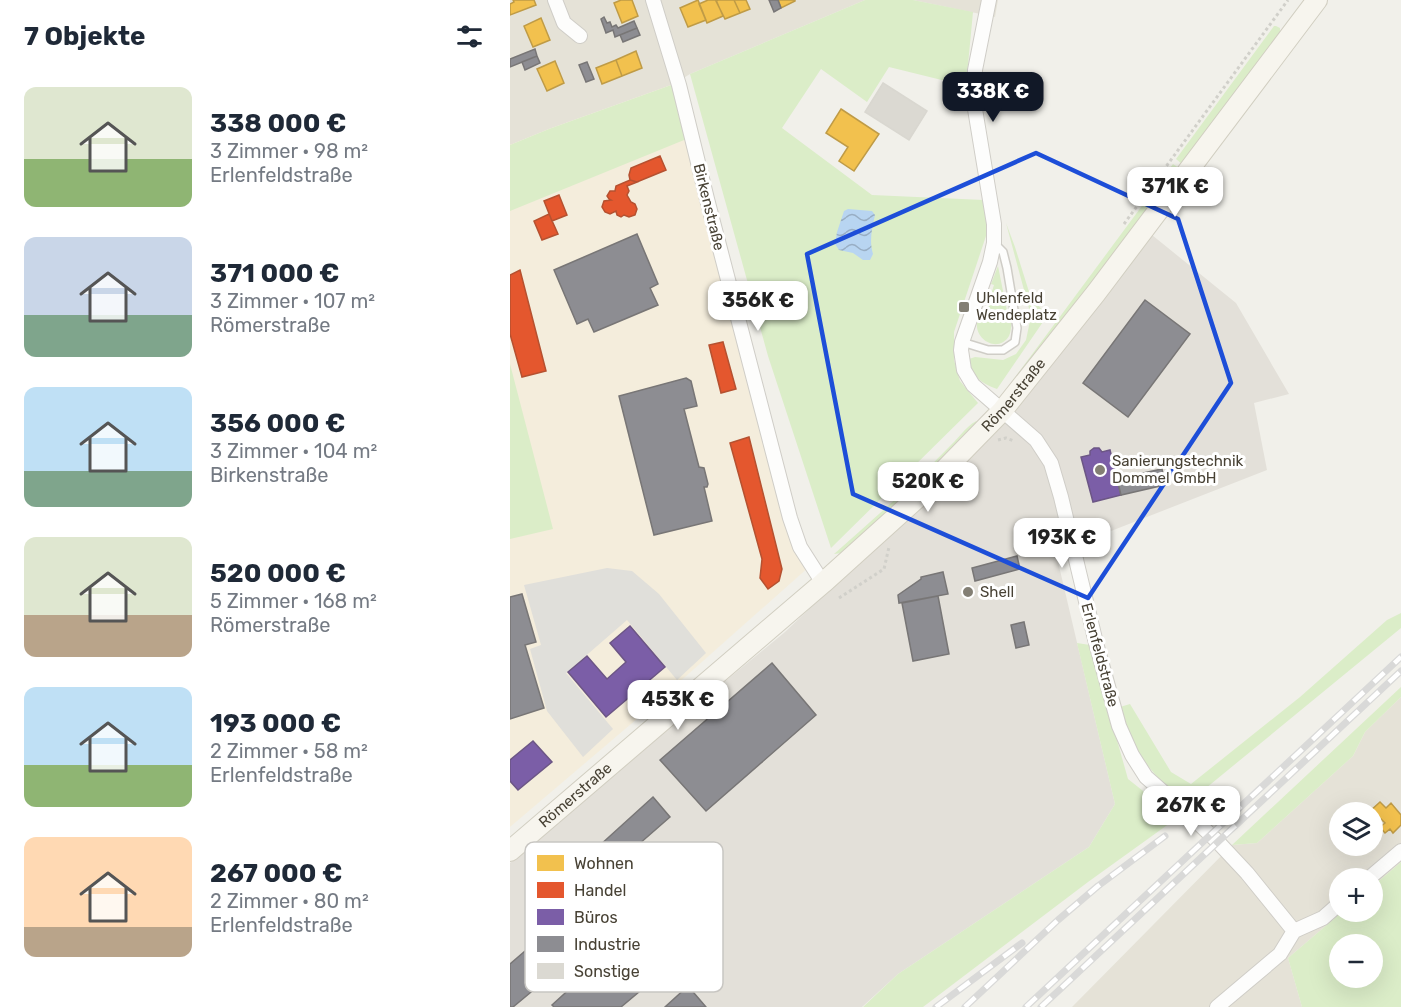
<!DOCTYPE html>
<html lang="de">
<head>
<meta charset="utf-8">
<style>
	body { margin:0; font-family:Rubik,sans-serif; background:#f2f2f3; color:#1f2937; height:100vh; display:flex; flex-direction:column; font-size:22px; white-space:nowrap }
	* { box-sizing:border-box; margin:0 }
	p { font-size:20px; color:#747a83 }
	.icon { flex:none; width:33px; height:33px; fill:none; stroke:currentColor; stroke-width:2; stroke-linecap:round; stroke-linejoin:round }
	.map { position:relative; flex:1; overflow:hidden }
	.panel { display:flex; flex-direction:column; background:#fff; width:510px }
	.panel>* { flex:none }
	.fabs { position:absolute; left:819px; top:802px; display:grid; gap:12px }
	.fabs a { display:grid; place-items:center; width:54px; height:54px; border-radius:50%; background:#fff; box-shadow:0 6px 24px #0002; font-size:30px }
	.price { position:absolute; translate:-50% -51px; padding:0 14px; border-radius:12px; background:#fff; color:#222; font-size:20px; line-height:39px; filter:drop-shadow(0 2px 3px #0008) }
	.price::after { content:''; position:absolute; left:50%; top:36px; width:18px; height:14px; margin-left:-9px; background:inherit; clip-path:polygon(0 0,100% 0,50% 100%) }
	.price.current { background:#111827; color:#fff }
	ul { padding:0; list-style:none }
	li { display:flex; align-items:center; gap:18px; height:150px; padding:0 24px }
	li span { display:grid; place-items:center; flex:none; width:168px; height:120px; border-radius:12px; color:#555 }
	li>.icon { margin-inline-start:auto }
	span .icon { width:72px; height:72px; fill:#fffc; stroke-width:1 }
	li b { font-size:26px }
	h2 { display:flex; justify-content:space-between; align-items:center; height:72px; padding:0 24px; font-size:26px }
	main { display:flex; flex:1; min-height:0 }
	.map>svg:first-child { display:block }
	.residential { fill:#e5e2d7; fill-rule:evenodd }
	.commercial { fill:#f4eddc }
	.industrial { fill:#e3e0d9 }
	.green { fill:#dbedc8; fill-rule:evenodd }
	.parking { fill:#e0dfda }
	.water { fill:url(#water-waves) }
	.homes { fill:#f2c14e; stroke:#bf9b46; stroke-width:1.5 }
	.shops { fill:#e4572e; stroke:#b55130; stroke-width:1.5 }
	.offices { fill:#7b5ea7; stroke:#6c5685; stroke-width:1.5 }
	.industry { fill:#8d8d92; stroke:#787676; stroke-width:1.5 }
	.building { fill:#dbd9d2; stroke:#d9d7d0; stroke-width:1.5 }
	.lines { fill:none; stroke-linecap:round; stroke-linejoin:round }
	.service-casing { stroke:#cfcdc7; stroke-width:10 }
	.minor-casing { stroke:#cfcdc7; stroke-width:16 }
	.secondary-casing { stroke:#d1cec1; stroke-width:22 }
	.path { stroke:#d1d0ca; stroke-width:3; stroke-dasharray:3 3; stroke-linecap:butt }
	.service { stroke:#fdfdfc; stroke-width:7 }
	.minor { stroke:#fdfdfc; stroke-width:14 }
	.secondary { stroke:#f7f5ee; stroke-width:20 }
	.rail-casing { stroke:#d9d9d8; stroke-width:7 }
	.rail { stroke:#fff; stroke-width:4.5; stroke-dasharray:14; stroke-linecap:butt }
	.marked { fill:none; stroke:#1d4ed8; stroke-width:4.5; stroke-linejoin:round }
	.poi-dot { fill:#837f74; stroke:#fff; stroke-width:2 }
	.labels { text-anchor:middle; stroke-width:6; stroke-linejoin:round; paint-order:stroke }
	.street-label { font-size:15px; fill:#484235; stroke:#fff }
	.poi-label { font-size:15px; fill:#484235; stroke:#fff; text-anchor:start }
	.key { fill:#fff; stroke:#c8c6c2; stroke-width:1.5 }
	.key-label { font-size:16px; fill:#484235 }
</style>
</head>
<body>
<main>
<section class="panel">
<h2>7 Objekte<svg class="icon" aria-label="filters" viewBox="0 0 24 24"><path d="M4 7h16M4 17h16"/><circle cx="9" cy="7" r="2"/><circle cx="15" cy="17" r="2"/></svg></h2>
<ul>
<li><span style="background:linear-gradient(#dfe7d0 60%,#8fb573 0)"><svg class="icon" aria-label="home" viewBox="0 0 24 24"><path d="M3 11l9-7 9 7M6 9v11h12V9"/></svg></span><div><b>338 000 €</b><p>3 Zimmer · 98 m²</p><p>Erlenfeldstraße</p></div></li>
<li><span style="background:linear-gradient(#c9d6e8 65%,#7fa58c 0)"><svg class="icon" aria-label="home" viewBox="0 0 24 24"><path d="M3 11l9-7 9 7M6 9v11h12V9"/></svg></span><div><b>371 000 €</b><p>3 Zimmer · 107 m²</p><p>Römerstraße</p></div></li>
<li><span style="background:linear-gradient(#bfe0f5 70%,#7fa58c 0)"><svg class="icon" aria-label="home" viewBox="0 0 24 24"><path d="M3 11l9-7 9 7M6 9v11h12V9"/></svg></span><div><b>356 000 €</b><p>3 Zimmer · 104 m²</p><p>Birkenstraße</p></div></li>
<li><span style="background:linear-gradient(#dfe7d0 65%,#b9a48a 0)"><svg class="icon" aria-label="home" viewBox="0 0 24 24"><path d="M3 11l9-7 9 7M6 9v11h12V9"/></svg></span><div><b>520 000 €</b><p>5 Zimmer · 168 m²</p><p>Römerstraße</p></div></li>
<li><span style="background:linear-gradient(#bfe0f5 65%,#8fb573 0)"><svg class="icon" aria-label="home" viewBox="0 0 24 24"><path d="M3 11l9-7 9 7M6 9v11h12V9"/></svg></span><div><b>193 000 €</b><p>2 Zimmer · 58 m²</p><p>Erlenfeldstraße</p></div></li>
<li><span style="background:linear-gradient(#ffd9b3 75%,#b9a48a 0)"><svg class="icon" aria-label="home" viewBox="0 0 24 24"><path d="M3 11l9-7 9 7M6 9v11h12V9"/></svg></span><div><b>267 000 €</b><p>2 Zimmer · 80 m²</p><p>Erlenfeldstraße</p></div></li>
</ul>
</section>
<div class="map">
<svg width="891" height="1007" viewBox="0 0 891 1007">
	<defs>
		<pattern id="water-waves" width="16" height="10" patternUnits="userSpaceOnUse" patternTransform="scale(1.5)"><rect width="16" height="10" fill="#b8d5f1"/><path d="M0 5q4-4 8 0t8 0" fill="none" stroke="#98aec4"/></pattern>
	</defs>
	<rect width="100%" height="100%" fill="#f1f0ea"/>
	<!-- residential -->
	<path class="residential" d="M0,0H355L180,74L164,84L39,129L0,145Z
		M403,0H488L485,17Z
		M891,697V862L863,886L862,879H830V912H832L778,958L792,1007H562L722,845L747,843L843,756L855,732ZM830,813H862V846H830Z"/>
	<!-- commercial -->
	<path class="commercial" d="M164,84L300,566L148,701L0,827V145L39,129Z"/>
	<!-- industrial -->
	<path class="industrial" d="M642,235L726,303L779,394L744,403L757,470L578,540L545,549L605,804L579,847L388,974L352,1007H0V863L151,734L275,632L492,425Z"/>
	<!-- green -->
	<path class="green" d="M355,0H403L463,12L456,86L379,67L357,102L311,69L272,128L362,195L474,200L477,233L444,332V360L450,381L468,403L321,548L258,356L180,74Z
		M764,26H766L770,28V34L672,164L666,159Z
		M164,84L179,138L0,211V145L39,129Z
		M663,164L669,168L560,314L507,380H503Z
		M496,223L505,247L520,295L537,316L487,389C469,382 463,377 459,359L465,357L493,360L506,354L516,340L521,316Z
		M488,266L499,321H502C501,326 501,332 499,336C489,353 465,341 467,323C467,319 471,313 472,309L476,310L484,285L481,284Z
		M0,364L43,529L0,539Z
		M467,421L462,430L384,508L332,553L324,554C364,519 403,484 440,446C447,440 459,423 467,421Z
		M891,613V628L679,802L649,779L632,759L616,730L610,707L620,704L661,772L681,784L790,697L877,620Z
		M567,643L580,645L618,779L667,818L578,882L413,1007H353L388,974L579,847L605,804Z
		M891,687V697L855,732L843,756L747,843L722,845Z
		M891,862V1007H792L778,958L832,912H862L863,886ZM830,945H862V978H830Z"/>
	<!-- parking -->
	<path class="parking" d="M97,568L122,571L149,594L196,653L167,680L117,620L56,673L103,729L73,757L37,711L20,649L31,645L14,585Z"/>
	<!-- water -->
	<path class="water" d="M338,209L362,211L365,215C362,228 359,241 363,254L360,260H353L343,253L329,250L325,244L327,232L334,211Z"/>
	<!-- homes -->
	<path class="homes" d="M3,0H24L26,5L0,15V4L4,2Z
		M111,0H122L128,16L112,23L104,3Z
		M188,0L196,20L178,27L170,8Z
		M198,0H206L213,16L197,23L189,4Z
		M208,0H224L230,13L215,19L206,1Z
		M224,0H236L240,9L230,13Z
		M268,0H285V1L271,8Z
		M31,18L40,40L23,47L14,26Z
		M126,51L132,68L112,76L106,60Z
		M106,60L112,76L92,84L86,68Z
		M45,61L54,83L37,91L27,69Z
		M331,109L369,134L344,171L329,161L338,147L316,133Z
		M870,802L876,808L881,803L891,815V825L883,833L880,829L875,833L870,827L875,823L871,819L867,822L862,816V813L859,812Z"/>
	<!-- shops -->
	<path class="shops" d="M150,156L156,170L127,182L120,180L119,175L121,168Z
		M120,180L127,182L117,186L119,191L117,195L121,202L125,204L127,209L125,215L119,217L114,215L111,217L107,215L106,211L100,214L95,212L92,207L94,201L101,200L99,199L97,196L100,191H105L106,186Z
		M49,195L57,215L42,221L34,201Z
		M39,214L48,234L32,240L24,221Z
		M10,270L36,371L12,377L0,334V275Z
		M213,342L226,389L211,393L199,345Z
		M239,437L272,569L269,581L258,589L250,578L252,559L220,443Z"/>
	<!-- offices -->
	<path class="offices" d="M584,448H589L592,452L600,450L611,495L583,502L571,457L580,455V451Z
		M120,626L155,667L96,717L58,672L77,656L97,679L116,662L100,643Z
		M23,741L42,762L8,790L0,781V760Z"/>
	<!-- industry -->
	<path class="industry" d="M259,0H268L271,8L264,12Z
		M94,17L97,23L100,22L102,27L106,25L108,28L124,21L127,28L105,37L103,30L96,33L91,19Z
		M127,28L130,35L113,42L110,35Z
		M25,49L27,56L0,67V59Z
		M27,56L30,63L15,70L12,62Z
		M77,62L84,79L76,82L69,65Z
		M127,234L148,284L140,288L148,305L84,332L78,319L67,324L44,270Z
		M635,300L680,334L618,417L573,383Z
		M176,378L181,381L187,406L174,409L189,467L194,468L198,484L197,487H194L202,521L144,535L109,396Z
		M652,469L655,485L611,495L608,483L620,480L619,476Z
		M507,556L510,569L465,581L462,568Z
		M433,572L438,594L389,603L388,595L411,579V577Z
		M12,594L26,642L15,645L34,708L0,719V597Z
		M428,596L439,654L403,661L392,603Z
		M514,622L519,645L506,648L501,625Z
		M262,663L306,715L196,811L150,760Z
		M143,797L160,817L105,865L89,846Z
		M114,912L160,966L111,1007H44L42,1005L76,974L62,958Z
		M22,945L44,973L3,1007H0V964Z
		M178,986L196,1007H155Z"/>
	<!-- building -->
	<path class="building" d="M373,83L417,111L399,140L355,112Z"/>
	<g class="lines">
		<!-- service casing -->
		<g class="service-casing">
			<path id="service" d="M452,342L478,350H493L505,342L507,328L497,268L493,252L485,244"/>
		</g>
		<!-- minor casing -->
		<g class="minor-casing">
			<path id="minor" d="M45,0L54,23L70,36
				M143,0L169,85L197,199L280,518L290,547L313,583
				M479,0L465,70L464,103L484,224V243L480,262L452,342L451,350L454,370L463,385L526,440L541,463L551,497L586,643L609,726L622,755L636,777L685,820L708,842L737,873L784,931
				M858,879L891,851
				M707,1007L770,954L784,931L813,918L830,903"/>
		</g>
		<!-- secondary casing -->
		<g class="secondary-casing">
			<g id="secondary">
				<path id="s1" d="M0,851L313,583L406,499L492,411L586,293L807,0"/>
			</g>
		</g>
		<!-- path -->
		<path class="path" d="M614,224L778,0
			M488,440L496,438L504,441
			M329,598L374,569L379,547"/>
		<!-- service -->
		<use href="#service" class="service"/>
		<!-- minor -->
		<use href="#minor" class="minor"/>
		<!-- secondary -->
		<use href="#secondary" class="secondary"/>
		<!-- rail casing -->
		<g class="rail-casing">
			<path id="rail" d="M426,1007L512,943
				M455,1007L548,920L588,886L655,836
				M516,1007L891,657
				M531,1007L891,671"/>
		</g>
		<!-- rail -->
		<use href="#rail" class="rail"/>
	</g>
	<!-- marked area -->
	<path class="marked" d="M526,153L668,219L721,383L578,598L343,494L297,254Z"/>
	<!-- markers -->
	<g class="poi-dot">
		<rect x="448" y="301" width="12" height="12" rx="3"/>
		<circle cx="590" cy="470" r="6"/>
		<circle cx="458" cy="592" r="6"/>
	</g>
	<g class="labels">
		<!-- street labels -->
		<g class="street-label">
			<text transform="translate(199 207) rotate(76)" y="5">Birkenstraße</text>
			<text dy="5" stroke="none"><textPath href="#s1" startOffset="680">Römerstraße</textPath></text>
			<text transform="translate(590 655) rotate(75)" y="5">Erlenfeldstraße</text>
			<text dy="5" stroke="none"><textPath href="#s1" startOffset="86">Römerstraße</textPath></text>
		</g>
		<!-- poi labels -->
		<g class="poi-label">
			<text x="466" y="303">Uhlenfeld<tspan x="466" dy="17">Wendeplatz</tspan></text>
			<text x="602" y="466">Sanierungstechnik<tspan x="602" dy="17">Dommel GmbH</tspan></text>
			<text x="470" y="597">Shell</text>
		</g>
	</g>
	<!-- legend -->
	<rect x="15" y="842" width="198" height="150" rx="9" class="key"/>
	<rect x="27" y="855" width="27" height="16" fill="#f2c14e"/>
	<rect x="27" y="882" width="27" height="16" fill="#e4572e"/>
	<rect x="27" y="909" width="27" height="16" fill="#7b5ea7"/>
	<rect x="27" y="936" width="27" height="16" fill="#8d8d92"/>
	<rect x="27" y="963" width="27" height="16" fill="#dbd9d2"/>
	<g class="key-label">
		<text x="64" y="869">Wohnen</text>
		<text x="64" y="896">Handel</text>
		<text x="64" y="923">Büros</text>
		<text x="64" y="950">Industrie</text>
		<text x="64" y="977">Sonstige</text>
	</g>
</svg>
<div class="fabs">
<a><svg class="icon" aria-label="layers" viewBox="0 0 24 24"><path d="M12 4l9 5-9 5-9-5zM3 14l9 5 9-5"/></svg></a>
<a>+</a>
<a>−</a>
</div>
<b class="price current" style="left:483px;top:123px">338K €</b>
<b class="price" style="left:665px;top:218px">371K €</b>
<b class="price" style="left:248px;top:332px">356K €</b>
<b class="price" style="left:418px;top:513px">520K €</b>
<b class="price" style="left:552px;top:569px">193K €</b>
<b class="price" style="left:168px;top:731px">453K €</b>
<b class="price" style="left:681px;top:837px">267K €</b>
</div>
</main>
</body>
</html>
